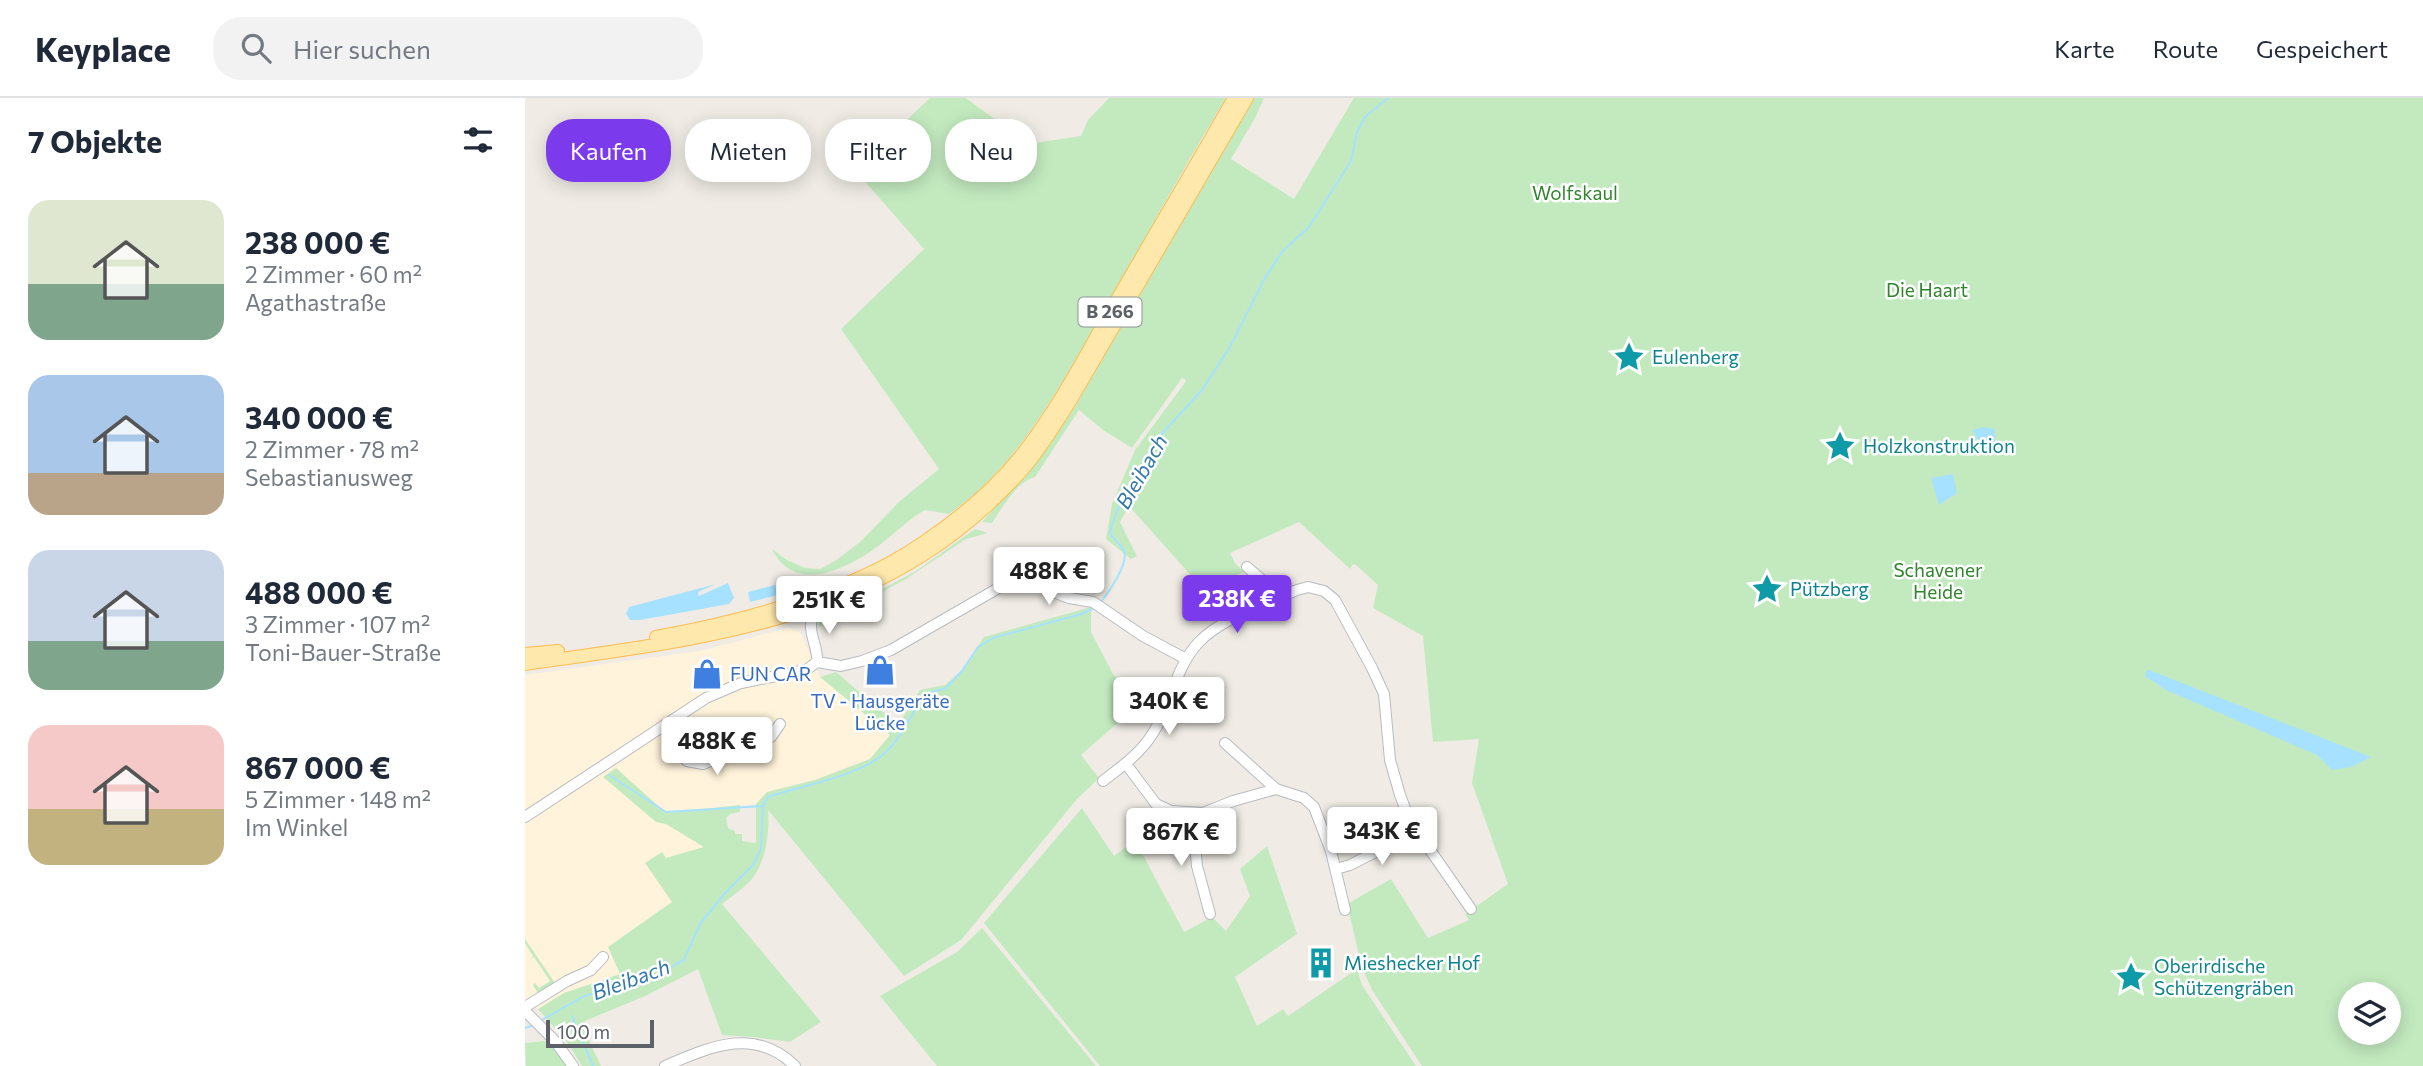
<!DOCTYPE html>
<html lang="de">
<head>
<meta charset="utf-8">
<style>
	body { margin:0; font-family:Commissioner,sans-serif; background:#f2f2f3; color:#1f2937; height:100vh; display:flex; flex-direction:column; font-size:26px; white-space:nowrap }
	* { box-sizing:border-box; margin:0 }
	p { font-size:23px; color:#747a83 }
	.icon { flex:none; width:38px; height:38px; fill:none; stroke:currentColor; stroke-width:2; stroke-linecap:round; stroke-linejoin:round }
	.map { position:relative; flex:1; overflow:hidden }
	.panel { display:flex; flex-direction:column; background:#fff; width:525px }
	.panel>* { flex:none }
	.banner { position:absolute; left:21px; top:21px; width:665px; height:63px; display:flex; gap:14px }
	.controls { position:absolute; left:1813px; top:884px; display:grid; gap:14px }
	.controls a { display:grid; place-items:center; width:63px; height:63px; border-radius:50%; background:#fff; box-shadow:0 4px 18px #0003; font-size:35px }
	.scale { position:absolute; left:21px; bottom:18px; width:108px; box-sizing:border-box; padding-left:7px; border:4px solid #5c6267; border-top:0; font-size:19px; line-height:24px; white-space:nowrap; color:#5c6267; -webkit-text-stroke:5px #fff; paint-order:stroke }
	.price { position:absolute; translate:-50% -60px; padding:0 16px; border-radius:7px; background:#fff; color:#222; font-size:23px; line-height:46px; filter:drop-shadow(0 2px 4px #0008) }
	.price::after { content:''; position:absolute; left:50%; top:42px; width:21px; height:16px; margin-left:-10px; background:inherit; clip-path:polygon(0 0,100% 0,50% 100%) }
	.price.active { background:#7c3aed; color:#fff }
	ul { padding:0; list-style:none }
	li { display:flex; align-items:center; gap:21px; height:175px; padding:0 28px }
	li span { display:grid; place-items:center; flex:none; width:196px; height:140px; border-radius:21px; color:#555 }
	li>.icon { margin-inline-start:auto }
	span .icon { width:84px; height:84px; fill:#fffc; stroke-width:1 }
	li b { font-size:30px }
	h2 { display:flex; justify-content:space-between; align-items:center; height:84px; padding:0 28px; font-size:30px }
	.pill { padding:0 24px; border-radius:28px; background:#fff; box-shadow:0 4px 18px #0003; font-size:24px; line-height:63px }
	.pill.active { background:#7c3aed; color:#fff }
	header { display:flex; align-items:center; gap:42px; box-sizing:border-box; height:98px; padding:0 35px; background:#fff; border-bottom:2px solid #e0e1e3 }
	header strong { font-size:33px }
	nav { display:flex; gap:38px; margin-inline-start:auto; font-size:24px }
	.search { width:490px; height:63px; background:#f2f2f3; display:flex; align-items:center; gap:18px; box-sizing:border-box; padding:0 24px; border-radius:28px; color:#747a83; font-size:26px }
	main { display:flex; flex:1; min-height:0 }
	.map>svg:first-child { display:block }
	.commercial { fill:#fff3db }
	.green { fill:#c3eabf; fill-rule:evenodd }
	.water { fill:#a6e2ff }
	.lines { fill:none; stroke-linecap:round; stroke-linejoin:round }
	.stream { stroke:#a6e2ff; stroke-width:2 }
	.minor-casing { stroke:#b7bbc0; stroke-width:12 }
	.major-casing { stroke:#febb4f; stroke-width:14 }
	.minor { stroke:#fff; stroke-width:10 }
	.major { stroke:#ffe8ab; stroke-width:12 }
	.labels { text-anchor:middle; stroke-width:5; stroke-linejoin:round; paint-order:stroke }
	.shield { fill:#fff; stroke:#8d9195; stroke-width:2 }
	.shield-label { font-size:18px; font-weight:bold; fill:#5c6267 }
	.park-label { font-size:19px; fill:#31852d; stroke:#fff }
	.culture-label { font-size:19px; fill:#0d838f; stroke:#fff; text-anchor:start }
	.shop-label { font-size:19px; fill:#366cbe; stroke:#fff; text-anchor:start }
	.water-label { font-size:21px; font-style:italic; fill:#3379a9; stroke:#fff }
</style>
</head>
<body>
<header>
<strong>Keyplace</strong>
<div class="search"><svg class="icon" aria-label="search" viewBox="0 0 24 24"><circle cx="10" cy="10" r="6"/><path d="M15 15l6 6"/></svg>Hier suchen</div>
<nav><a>Karte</a><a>Route</a><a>Gespeichert</a></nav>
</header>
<main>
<section class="panel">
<h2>7 Objekte<svg class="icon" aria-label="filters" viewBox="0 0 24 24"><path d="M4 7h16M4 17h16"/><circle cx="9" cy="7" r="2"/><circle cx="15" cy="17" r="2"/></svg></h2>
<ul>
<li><span style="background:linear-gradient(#dfe7d0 60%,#7fa58c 0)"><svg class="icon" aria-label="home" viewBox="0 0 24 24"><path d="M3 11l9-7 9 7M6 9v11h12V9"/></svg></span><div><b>238 000 €</b><p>2 Zimmer · 60 m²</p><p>Agathastraße</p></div></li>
<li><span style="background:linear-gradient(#a9c7e8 70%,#b9a48a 0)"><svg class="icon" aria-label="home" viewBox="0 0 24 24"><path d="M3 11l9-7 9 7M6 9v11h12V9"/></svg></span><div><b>340 000 €</b><p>2 Zimmer · 78 m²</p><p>Sebastianusweg</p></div></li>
<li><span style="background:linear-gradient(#c9d6e8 65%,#7fa58c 0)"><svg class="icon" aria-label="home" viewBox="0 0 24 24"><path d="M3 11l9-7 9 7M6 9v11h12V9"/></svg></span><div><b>488 000 €</b><p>3 Zimmer · 107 m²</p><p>Toni-Bauer-Straße</p></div></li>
<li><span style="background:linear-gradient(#f6c9c9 60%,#c2b280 0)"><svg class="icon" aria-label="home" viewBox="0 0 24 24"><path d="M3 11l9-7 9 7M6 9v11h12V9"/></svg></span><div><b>867 000 €</b><p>5 Zimmer · 148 m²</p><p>Im Winkel</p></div></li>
</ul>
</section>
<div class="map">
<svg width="1898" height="968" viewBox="0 0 1898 968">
	<rect width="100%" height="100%" fill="#f0ece5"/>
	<!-- commercial -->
	<path class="commercial" d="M263,530L275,534L295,579L365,637L345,661L290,682L242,694L231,706L141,715L91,670L131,724L141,726L179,749L141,760L137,754L147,804L83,849L96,876L39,895L13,911L0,902V577L175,553Z"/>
	<!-- green -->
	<path class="green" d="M405,0H441L503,46L556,38L563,22L584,0H701C655,75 614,152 570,228C530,297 491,369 424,416L400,412C384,421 370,435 356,446C326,469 270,499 247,451L262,462L280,470L295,471L310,463L335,444L375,403L414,371L316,231L399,151L329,71Z
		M728,0H739L730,20L706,61L769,101L829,0H1898V968H897L847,892L837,870L822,806L866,781L903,840L944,822L940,816L983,786L947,685L954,641L908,644L898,538L848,510L853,487L831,467L828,466L825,471L774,424L705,455L710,465L719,474L678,491L604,408L595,424L612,458L606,461L581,441L587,406L610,352L659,286L661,282L657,280L607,350L578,332L554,312L510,379C491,384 477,410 467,425L457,424L510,366L550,309ZM1825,896H1864V934H1825Z
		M450,431L463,435L441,441L381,481L332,507L293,530L295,521L301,516L352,494L391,473Z
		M566,509V534L588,576L613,607L556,657L574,680L552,701L436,842L379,878L243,712C245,732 241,764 227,781C219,790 207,798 197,806L296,924L265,944L228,939L197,937L173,871L120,898L60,923L58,930L76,968H57L42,944L13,911L39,895L95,876L83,849L147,804L120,765L137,754L141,760L179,749L141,726L131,724L78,679L91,670L141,715L215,707V714L205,716L201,720L203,730L210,733V736H217V743L231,745V706L242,694L290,682L345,661L365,637L295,579L311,574L373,627L395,592L420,587L436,573L459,539Z
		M557,710L589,758L610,742L659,834L687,819L701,833L725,798L715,771L742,748L772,836L710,879L732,928L758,911L763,918L832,871L837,887L891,968H575L459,825Z
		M457,830L571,968H412L355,898L432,854Z
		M0,841L30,885L13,895L8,887L10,885L14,890L25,883L9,859L6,861L8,858L0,845Z
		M19,943L29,946L45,968H1L0,945Z"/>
	<!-- water -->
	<path class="water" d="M1459,329L1469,331L1471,347L1459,352L1447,332Z
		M1428,376L1432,395L1414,407L1406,380Z
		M203,485L209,500L204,506L115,522H105L101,516L104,509L191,486L173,494L174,498Z
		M250,487L253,497L225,504L223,494Z
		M1624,572L1846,659L1826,669L1807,672L1792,657L1641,592L1620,578L1621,573Z"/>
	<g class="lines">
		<!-- stream -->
		<path class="stream" d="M576,504C584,494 604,465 599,453C595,445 588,442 585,434L592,413L633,340L677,292L705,249L741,178L758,153L784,129L826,63L832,34L840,19L863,0
			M84,677L141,714L237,708
			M47,918L68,968
			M17,922L59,898L125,880L159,862L175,826L201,794L228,767L236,751L238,708L243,699C277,687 333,679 360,655C377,639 387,615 400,596L421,590L437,573L453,549L468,540L556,516L569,510
			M0,930L9,927"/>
		<!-- minor casing -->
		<g class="minor-casing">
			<path id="minor" d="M722,469L743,487L751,501
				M292,564L316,568L337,563L366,552L503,473L528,494L544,500L568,504L618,538L661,561
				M292,564C294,549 280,531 289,517C292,512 299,508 303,504
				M138,628L157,658L162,663L178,666L246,639L255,626
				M700,645L751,691
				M601,666L631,706L646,713L678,715L708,703L751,691L779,700L789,709L806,753L820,812
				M578,683C596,669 616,655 628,635C646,607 650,570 673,545C695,521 742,505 772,492L783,489L799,493L810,502L847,570L859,596L865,662L875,697L889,734L901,746L946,811
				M667,716L672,768L685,816
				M0,719L181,600L216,585L281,572L292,564
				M811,771L825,767L889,734
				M0,909L42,883L66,872L78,859
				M0,913L30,943L48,968
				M140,968C185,949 229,928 270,968"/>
		</g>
		<!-- major casing -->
		<g class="major-casing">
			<path id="major" d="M131,539C218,523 326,495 399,444C433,421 468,392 494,360C535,309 565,249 597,193C634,129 672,65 709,0
				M0,556L33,553
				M0,566C188,539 365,523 499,370C517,349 532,324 547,300L722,0"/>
		</g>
		<!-- minor -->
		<use href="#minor" class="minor"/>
		<!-- major -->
		<use href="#major" class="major"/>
	</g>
	<!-- icons -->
	<defs>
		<g id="sight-bare" transform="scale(2.415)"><path d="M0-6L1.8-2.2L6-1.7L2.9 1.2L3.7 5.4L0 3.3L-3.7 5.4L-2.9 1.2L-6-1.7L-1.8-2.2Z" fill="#0f9aa8" stroke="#fff" stroke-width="2.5" paint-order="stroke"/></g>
		<g id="shop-bare" transform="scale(2.415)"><path d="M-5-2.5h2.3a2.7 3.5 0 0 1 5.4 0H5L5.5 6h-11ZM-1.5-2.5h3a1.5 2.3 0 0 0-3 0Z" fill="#3f7fe0" stroke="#fff" stroke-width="2.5" paint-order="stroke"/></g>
		<g id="building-bare" transform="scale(2.415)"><path d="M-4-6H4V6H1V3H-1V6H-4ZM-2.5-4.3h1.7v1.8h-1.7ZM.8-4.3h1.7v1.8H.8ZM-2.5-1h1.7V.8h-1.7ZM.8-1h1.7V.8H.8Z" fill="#0f9aa8" stroke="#fff" stroke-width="2.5" paint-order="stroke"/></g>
	</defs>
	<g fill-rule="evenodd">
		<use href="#sight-bare" x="1104" y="259"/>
		<use href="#sight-bare" x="1315" y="348"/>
		<use href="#sight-bare" x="1242" y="491"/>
		<use href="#shop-bare" x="355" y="572"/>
		<use href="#shop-bare" x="182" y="576"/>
		<use href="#building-bare" x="796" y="865"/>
		<use href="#sight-bare" x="1606" y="879"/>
	</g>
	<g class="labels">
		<!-- shield labels -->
		<rect class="shield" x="553.5" y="199.5" width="63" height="29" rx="5"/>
		<g class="shield-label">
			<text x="585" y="220">B 266</text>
		</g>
		<!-- park labels -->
		<g class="park-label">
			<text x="1050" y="102">Wolfskaul</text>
			<text x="1402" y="199">Die Haart</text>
			<text x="1413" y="479">Schavener<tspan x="1413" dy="22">Heide</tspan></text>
		</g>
		<!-- culture labels -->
		<g class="culture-label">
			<text x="1127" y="266">Eulenberg</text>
			<text x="1338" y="355">Holzkonstruktion</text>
			<text x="1265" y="498">Pützberg</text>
			<text x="819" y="872">Mieshecker Hof</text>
			<text x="1629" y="875">Oberirdische<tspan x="1629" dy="22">Schützengräben</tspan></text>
		</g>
		<!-- shop labels -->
		<g class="shop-label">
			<text x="205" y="583">FUN CAR</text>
			<text x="355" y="610" text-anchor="middle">TV - Hausgeräte<tspan x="355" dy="22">Lücke</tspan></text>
		</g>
		<!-- water labels -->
		<g class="water-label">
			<text transform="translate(617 374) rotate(-60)" y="7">Bleibach</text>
			<text transform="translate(106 882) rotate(-20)" y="7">Bleibach</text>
		</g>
	</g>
</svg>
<div class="controls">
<a><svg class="icon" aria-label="layers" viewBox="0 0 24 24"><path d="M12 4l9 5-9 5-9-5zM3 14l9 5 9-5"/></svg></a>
</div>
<div class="scale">100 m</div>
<b class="price" style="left:524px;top:509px">488K €</b>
<b class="price active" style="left:712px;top:537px">238K €</b>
<b class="price" style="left:304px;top:538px">251K €</b>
<b class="price" style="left:644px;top:639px">340K €</b>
<b class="price" style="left:192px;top:679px">488K €</b>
<b class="price" style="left:857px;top:769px">343K €</b>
<b class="price" style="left:656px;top:770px">867K €</b>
<div class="banner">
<a class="pill active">Kaufen</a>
<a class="pill">Mieten</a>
<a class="pill">Filter</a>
<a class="pill">Neu</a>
</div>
</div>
</main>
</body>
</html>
